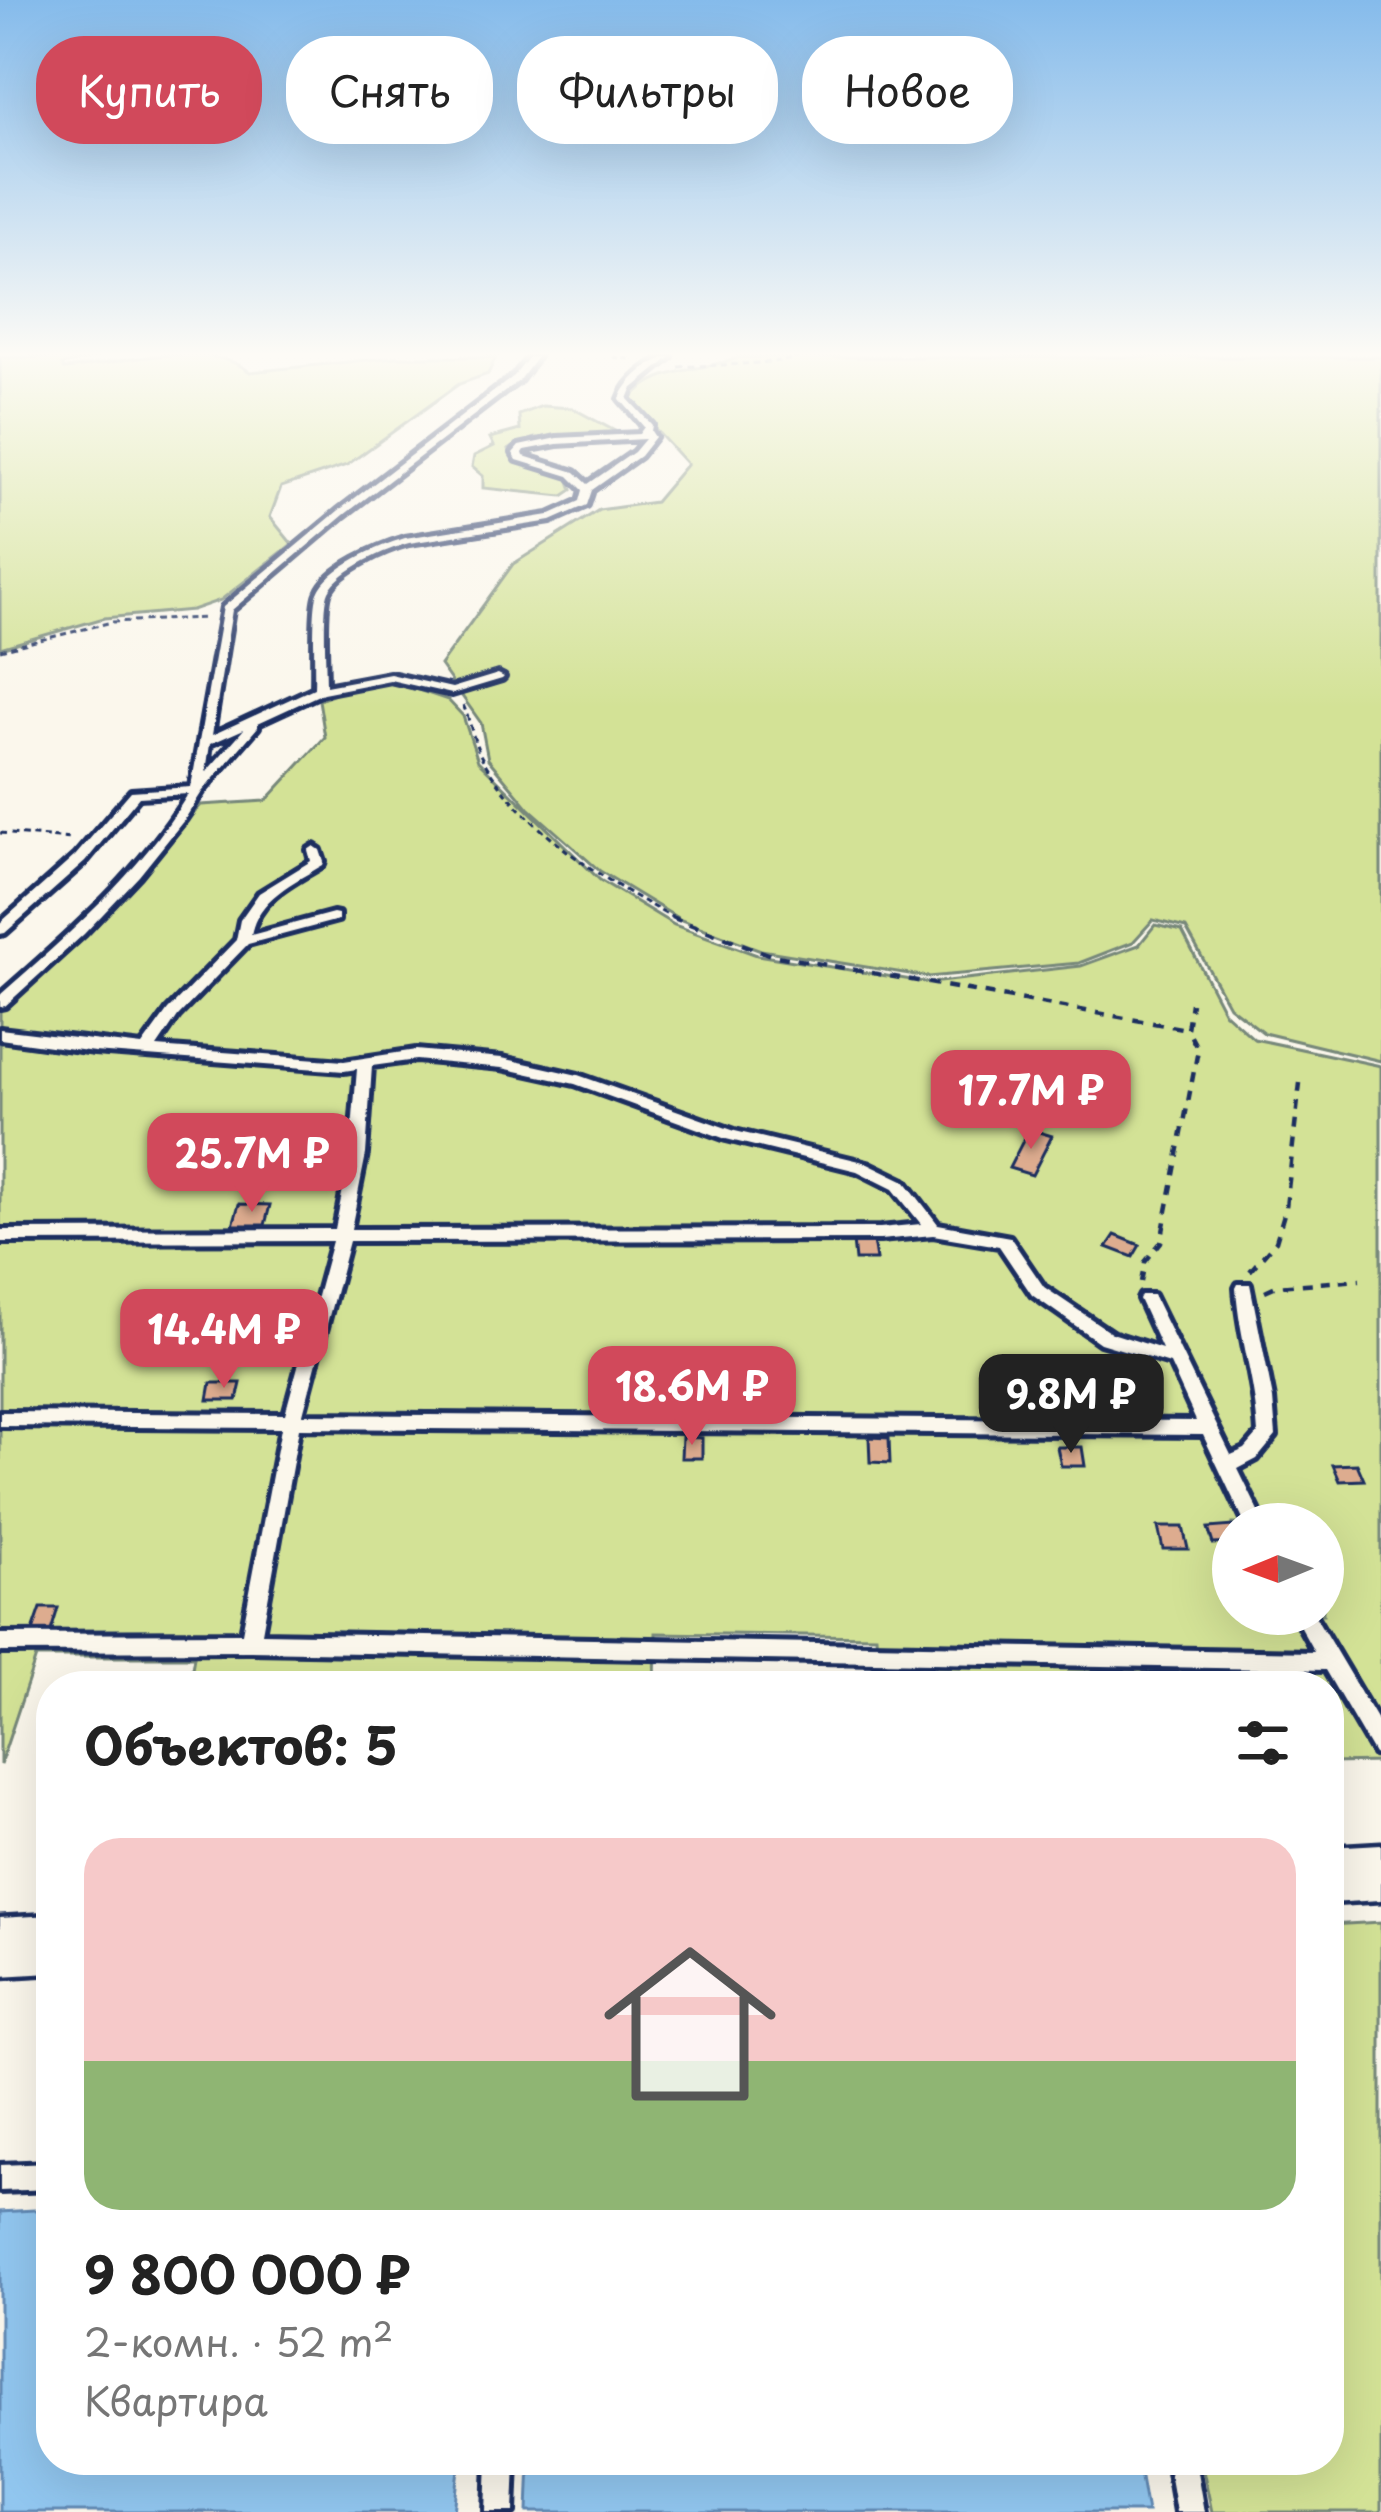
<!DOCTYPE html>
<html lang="ru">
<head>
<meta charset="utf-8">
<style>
	body { margin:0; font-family:"Playpen Sans",sans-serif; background:#f6f6f6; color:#222; height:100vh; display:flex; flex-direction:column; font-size:45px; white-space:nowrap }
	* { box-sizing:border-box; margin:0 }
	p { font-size:39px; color:#767676 }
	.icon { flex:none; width:66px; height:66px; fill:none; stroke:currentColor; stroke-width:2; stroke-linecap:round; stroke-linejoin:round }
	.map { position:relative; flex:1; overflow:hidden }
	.details { position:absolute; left:36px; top:1671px; width:1308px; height:804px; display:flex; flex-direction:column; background:#fff; border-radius:48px; box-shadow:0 12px 48px #0002 }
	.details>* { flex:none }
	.top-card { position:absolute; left:36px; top:36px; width:1311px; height:108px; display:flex; gap:24px }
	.needle { width:78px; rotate:269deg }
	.buttons { position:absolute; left:1212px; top:1503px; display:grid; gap:24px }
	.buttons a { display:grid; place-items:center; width:132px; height:132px; border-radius:50%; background:#fff; box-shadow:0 12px 48px #0002; font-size:60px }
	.price { position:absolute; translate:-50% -102px; padding:0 27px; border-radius:24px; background:#d1495b; color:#fff; font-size:39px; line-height:78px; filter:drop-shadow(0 3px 6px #0008) }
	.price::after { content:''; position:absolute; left:50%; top:72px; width:36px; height:27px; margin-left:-18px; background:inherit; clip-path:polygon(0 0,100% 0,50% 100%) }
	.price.active { background:#222; color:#fff }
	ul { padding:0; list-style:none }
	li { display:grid; align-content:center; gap:24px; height:636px; padding:0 48px }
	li+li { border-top:3px solid #e0e0e0 }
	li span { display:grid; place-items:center; height:372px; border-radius:36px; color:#555 }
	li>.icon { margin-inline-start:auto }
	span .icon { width:216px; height:216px; fill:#fffc; stroke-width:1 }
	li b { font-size:51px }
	h2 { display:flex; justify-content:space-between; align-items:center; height:144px; padding:0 48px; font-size:51px }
	.pill { padding:0 42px; border-radius:48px; background:#fff; box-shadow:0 12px 48px #0002; font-size:42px; line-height:108px }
	.pill.active { background:#d1495b; color:#fff }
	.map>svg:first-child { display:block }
	.green { fill:#d3e296; stroke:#77887a; stroke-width:3; fill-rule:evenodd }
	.water { fill:#91c6ef; stroke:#628ab5; stroke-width:3 }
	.building { fill:#ddac8f; stroke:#1b2f5e; stroke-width:3 }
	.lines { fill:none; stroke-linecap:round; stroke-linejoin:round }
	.service-casing { stroke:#1b2f5e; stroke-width:10 }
	.tertiary-casing { stroke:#1b2f5e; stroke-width:9 }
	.path-far1 { stroke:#1b2f5e; stroke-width:3; stroke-dasharray:6 4.5; stroke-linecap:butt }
	.path { stroke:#1b2f5e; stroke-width:4.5; stroke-dasharray:10 9; stroke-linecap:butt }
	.service { fill:#fbf7ec; fill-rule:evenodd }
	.tertiary { fill:#fbf7ec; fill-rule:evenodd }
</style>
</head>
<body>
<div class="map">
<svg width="1381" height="2512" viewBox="0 0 1381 2512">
	<rect width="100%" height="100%" fill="#fbf7ec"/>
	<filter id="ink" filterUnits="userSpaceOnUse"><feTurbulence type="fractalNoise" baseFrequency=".00833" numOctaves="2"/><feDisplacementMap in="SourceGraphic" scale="24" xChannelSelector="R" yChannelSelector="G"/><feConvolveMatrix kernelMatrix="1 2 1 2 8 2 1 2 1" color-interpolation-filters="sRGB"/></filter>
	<g filter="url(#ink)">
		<!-- green -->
		<path class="green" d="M0,357H97L62,365L64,369C119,364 204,337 250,372L396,357H496L488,374L459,384L347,465L281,487L270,517L292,544L221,600L192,610L104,618L0,648Z
			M739,357H1381V1061L1264,1033L1229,1006L1186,928L1153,920L1133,942L1079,963L928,977L761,950L681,920L600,871L529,808L488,759L481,723L440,665L513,564L599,510L655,502L687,464L629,401C654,366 703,372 739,357Z
			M542,406L572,408L624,436L535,438L509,449L513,459L567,475L572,490L563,496L483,488V476L472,467L474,456L494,446L490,438L520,430L519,415Z
			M380,677L448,700L463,716L478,761L600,880L674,925L757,955L930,983L1081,966L1139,945L1155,925L1182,931L1224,1012L1254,1039L1381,1066V1762L1329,1763V1686H880L876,1636L656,1633L655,1686H189L194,1657H36L0,1765V1004L134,883L201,805L266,801L325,737L319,700ZM1233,1524H1323V1614H1233Z
			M1381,1922V2512H1212L1201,2460H1329V1925Z"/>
		<!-- water -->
		<path class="water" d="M51,2209V2460H460L454,2512H0V2212Z
			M530,2460H1138L1147,2512H528Z"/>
		<!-- building -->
		<path class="building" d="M1029,1129L1052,1136L1032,1175L1009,1168Z
			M239,1204L270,1205L265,1225H233Z
			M1115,1235L1140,1245L1133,1257L1107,1247Z
			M853,1241H873L876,1260H855Z
			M211,1383H241L237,1400H208Z
			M682,1437L702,1438V1458H681Z
			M869,1437L889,1438L890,1463L870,1462Z
			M1057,1447H1082L1085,1466H1061Z
			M1357,1464L1364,1480L1340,1481L1333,1465Z
			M1233,1526V1543L1213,1544L1208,1528Z
			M1158,1527H1183L1188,1549H1163Z
			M41,1608H58L51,1631H33Z
			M1144,1673H1177L1180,1686H1147Z"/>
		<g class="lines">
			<!-- service casing -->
			<g class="service-casing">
				<path id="service" d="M529,357H537L520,380L344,515L232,610L212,735L314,688C315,669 312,606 318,593C328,567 379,546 405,538L549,515L580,501L583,490L569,476L517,460L513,453L519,446L557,438L639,434L644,427L620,399C626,381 652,358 671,357L632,389L628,399L652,425L651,431L655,437L640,456L592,490L587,505L551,521L409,543C387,549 340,569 329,591C322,606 326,665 326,686L390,674L452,688L498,674L504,677L502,679L452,694L390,680L323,693L258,723V727L202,792L185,819L139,876L84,934L5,1006L0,1007V995C68,935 140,873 188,794L139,797L85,862L5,933L0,934V923L75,856L131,791L191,787L223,607L338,511L514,376ZM645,439L634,452L588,484L575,472L524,456L523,453L525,450L557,444ZM244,729L206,772L210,744Z
					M314,846L320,850L324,862L323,865C293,883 258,898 251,935L333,913L338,914V920L248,944L178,1016L157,1047L344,1061L416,1050L502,1058L578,1075L735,1131L868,1163L905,1181L938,1224L1010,1237L1044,1287L1112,1333L1162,1349L1139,1299L1141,1295H1153L1231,1455L1245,1449L1258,1434C1256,1384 1239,1337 1236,1288L1238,1284H1250L1273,1399L1276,1436L1257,1459L1238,1469L1265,1524H1245L1203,1435L299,1428L262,1633L1314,1652L1293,1614H1314L1381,1727V1757L1374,1754L1325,1670L250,1651L0,1652V1634L242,1633L281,1428L0,1426V1412L285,1414L332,1241L0,1242V1230L335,1229L350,1154L357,1069L344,1071L94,1052L0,1039V1029L142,1046L168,1010L236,940L240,920L259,893L311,861L308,850ZM416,1060L502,1068L575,1084L726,1139L857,1171L893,1189L921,1224L880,1228L351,1229L366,1154L372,1066ZM933,1235L999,1246L1032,1295L1100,1343L1170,1364L1196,1421L303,1414L349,1241L880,1240Z
					M51,2163V2189L0,2191V2165Z
					M488,2460H516L514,2512H486Z
					M1167,2460H1195L1204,2512H1176Z"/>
			</g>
			<!-- tertiary casing -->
			<g class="tertiary-casing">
				<path id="tertiary" d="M1381,1844V1900L1329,1903V1847Z
					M51,1915V1973L0,1976V1918Z"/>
			</g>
			<!-- path-far1 -->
			<path class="path-far1" d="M613,357L631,359
				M679,367C703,365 785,364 799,357
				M0,650L112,622L205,618
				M463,705C471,722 473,742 482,758C523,830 606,882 677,920
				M0,833L71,839"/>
			<!-- path -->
			<path class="path" d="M671,917L771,955L1187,1029
				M1250,1271L1276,1241L1286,1207L1300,1083
				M1141,1282L1145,1262L1161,1242L1198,1050L1187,1029L1191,1003
				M1265,1291L1276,1286L1360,1280"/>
			<!-- service -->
			<use href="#service" class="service"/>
			<!-- tertiary -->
			<use href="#tertiary" class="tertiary"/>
		</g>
	</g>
	<!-- sky -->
	<linearGradient id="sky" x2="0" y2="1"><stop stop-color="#85bbeb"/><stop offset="0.5" stop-color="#fdfbf6"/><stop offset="1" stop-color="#fdfbf6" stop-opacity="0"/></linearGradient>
	<rect width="1381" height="708" fill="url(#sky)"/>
</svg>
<div class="buttons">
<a><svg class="needle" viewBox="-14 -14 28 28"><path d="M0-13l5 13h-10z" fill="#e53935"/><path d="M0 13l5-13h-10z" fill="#767676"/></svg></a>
</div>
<b class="price" style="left:1031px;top:1152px">17.7M ₽</b>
<b class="price" style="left:252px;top:1215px">25.7M ₽</b>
<b class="price" style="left:224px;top:1391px">14.4M ₽</b>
<b class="price" style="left:692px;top:1448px">18.6M ₽</b>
<b class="price active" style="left:1071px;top:1456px">9.8M ₽</b>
<div class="top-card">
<a class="pill active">Купить</a>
<a class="pill">Снять</a>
<a class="pill">Фильтры</a>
<a class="pill">Новое</a>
</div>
<section class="details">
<h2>Объектов: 5<svg class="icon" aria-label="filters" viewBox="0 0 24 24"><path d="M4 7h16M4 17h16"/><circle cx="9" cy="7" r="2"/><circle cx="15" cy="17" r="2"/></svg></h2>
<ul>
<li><span style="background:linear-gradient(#f6c9c9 60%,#8fb573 0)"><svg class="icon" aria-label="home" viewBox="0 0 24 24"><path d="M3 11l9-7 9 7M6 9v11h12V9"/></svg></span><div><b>9 800 000 ₽</b><p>2-комн. · 52 m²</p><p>Квартира</p></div></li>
</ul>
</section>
</div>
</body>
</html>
